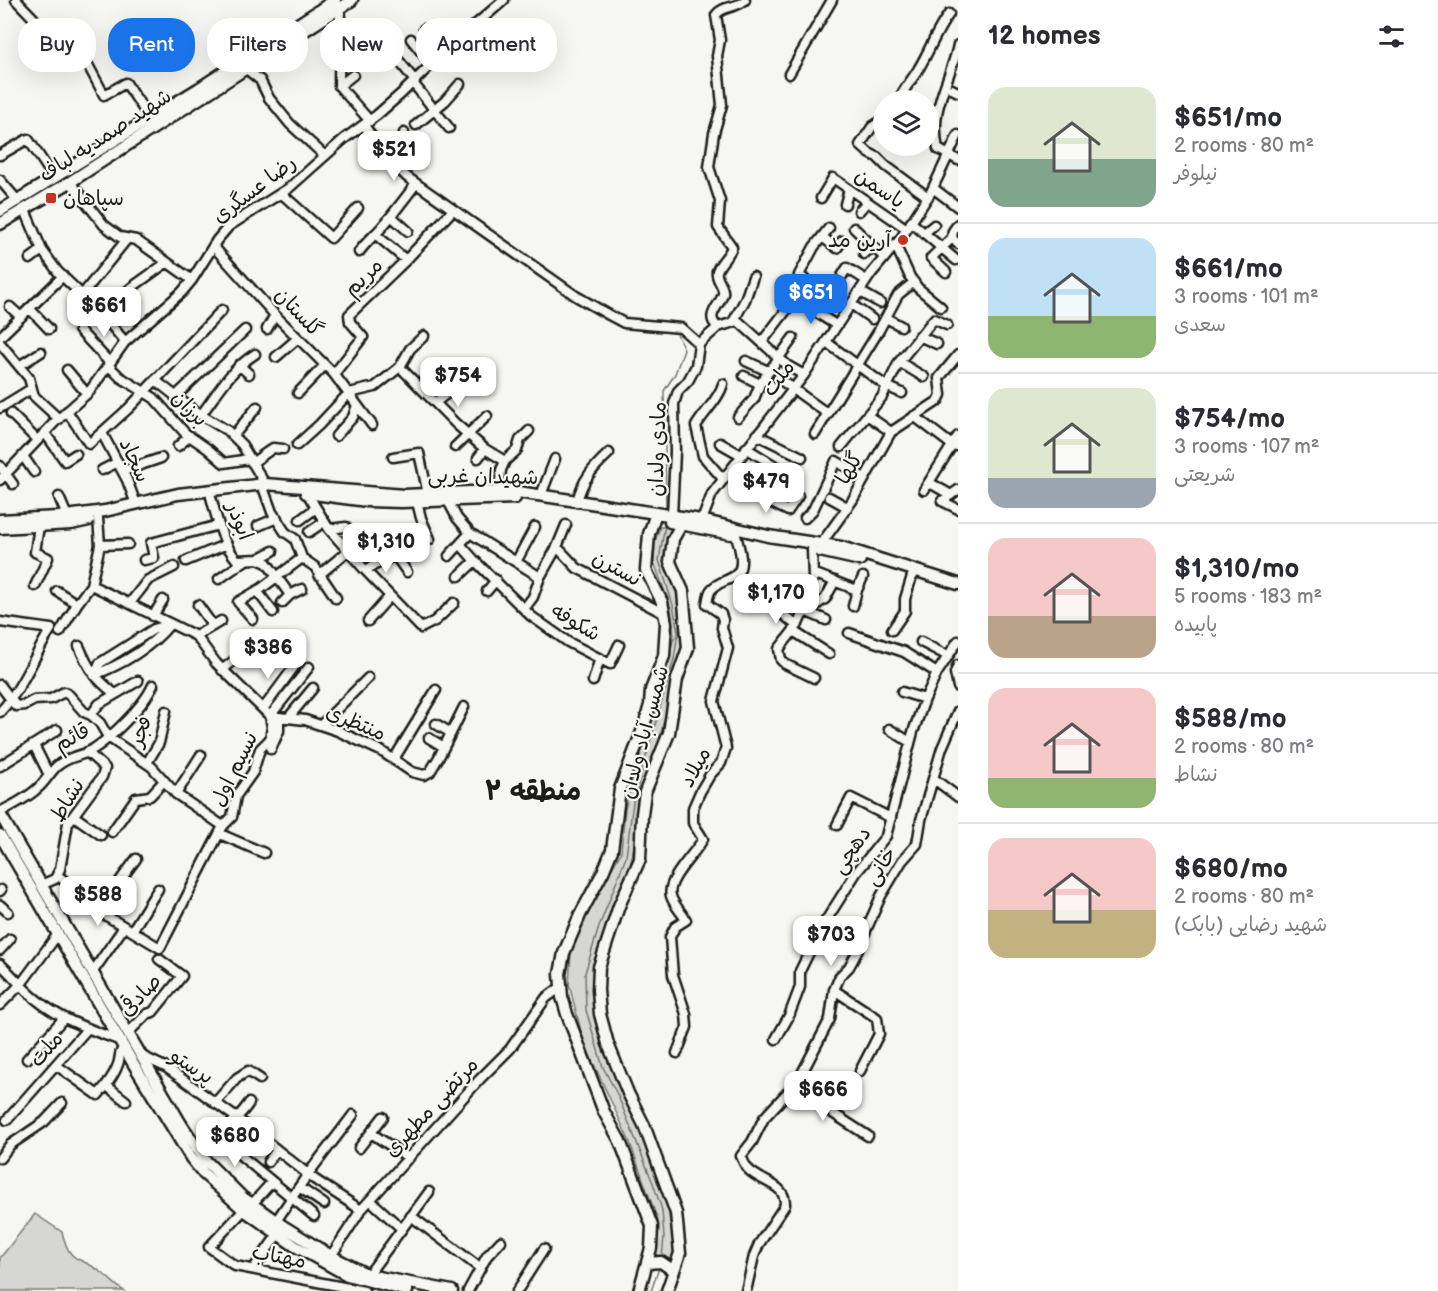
<!DOCTYPE html>
<html lang="en">
<head>
<meta charset="utf-8">
<style>
	body { margin:0; font-family:"Balsamiq Sans","Playpen Sans Arabic",sans-serif; background:#f7f7f7; color:#2b2b33; height:100vh; display:flex; flex-direction:column; font-size:22px; white-space:nowrap }
	* { box-sizing:border-box; margin:0 }
	p { font-size:20px; color:#7c7c81 }
	.icon { flex:none; width:33px; height:33px; fill:none; stroke:currentColor; stroke-width:2; stroke-linecap:round; stroke-linejoin:round }
	.map { position:relative; flex:1; overflow:hidden }
	.details { display:flex; flex-direction:column; background:#fff; width:480px }
	.details>* { flex:none }
	.hud { position:absolute; left:18px; top:18px; width:570px; height:54px; display:flex; gap:12px }
	.buttons { position:absolute; left:873px; top:90px; display:grid; gap:12px }
	.buttons a { display:grid; place-items:center; width:66px; height:66px; border-radius:50%; background:#fff; box-shadow:0 6px 24px #0002; font-size:30px }
	.price { position:absolute; translate:-50% -51px; padding:0 14px; border-radius:12px; background:#fff; color:#222; font-size:20px; line-height:39px; filter:drop-shadow(0 2px 3px #0008) }
	.price::after { content:''; position:absolute; left:50%; top:36px; width:18px; height:14px; margin-left:-9px; background:inherit; clip-path:polygon(0 0,100% 0,50% 100%) }
	.price.current { background:#1a73e8; color:#fff }
	ul { padding:0; list-style:none }
	li { display:flex; align-items:center; gap:18px; height:150px; padding:0 30px }
	li+li { border-top:2px solid #e1e1e2 }
	li span { display:grid; place-items:center; flex:none; width:168px; height:120px; border-radius:18px; color:#555 }
	li>.icon { margin-inline-start:auto }
	span .icon { width:72px; height:72px; fill:#fffc; stroke-width:1 }
	li b { font-size:26px }
	h2 { display:flex; justify-content:space-between; align-items:center; height:72px; padding:0 30px; font-size:26px }
	.chip { padding:0 21px; border-radius:24px; background:#fff; box-shadow:0 6px 24px #0002; font-size:21px; line-height:54px }
	.chip.current { background:#1a73e8; color:#fff }
	main { display:flex; flex:1; min-height:0 }
	.map>svg:first-child { display:block }
	.green { fill:#d6d6d2; stroke:#797977; stroke-width:1.5 }
	.lines { fill:none; stroke-linecap:round; stroke-linejoin:round }
	.stream { stroke:#727271; stroke-width:1.5 }
	.minor-casing { stroke:#1c1c1c; stroke-width:13 }
	.major-casing { stroke:#1c1c1c; stroke-width:15 }
	.minor { stroke:#f6f6f2; stroke-width:8 }
	.major { stroke:#f6f6f2; stroke-width:10 }
	.poi-dot { fill:#c8321e; stroke:#f6f6f2; stroke-width:2 }
	.labels { text-anchor:middle; stroke-width:4.5; stroke-linejoin:round; paint-order:stroke }
	.street-label { font-size:21px; fill:#1c1c1c; stroke:#f6f6f2 }
	.poi-label { font-size:21px; fill:#1c1c1c; stroke:#f6f6f2; text-anchor:start }
	.district-label { font-size:27px; font-weight:bold; fill:#1c1c1c; stroke:#f6f6f2 }
</style>
</head>
<body>
<main>
<div class="map">
<svg width="958" height="1291" viewBox="0 0 958 1291">
	<rect width="100%" height="100%" fill="#f6f6f2"/>
	<filter id="ink" filterUnits="userSpaceOnUse"><feTurbulence type="fractalNoise" baseFrequency=".0167" numOctaves="2"/><feDisplacementMap in="SourceGraphic" scale="12" xChannelSelector="R" yChannelSelector="G"/><feConvolveMatrix kernelMatrix="1 2 1 2 8 2 1 2 1" color-interpolation-filters="sRGB"/></filter>
	<g filter="url(#ink)">
		<!-- green -->
		<path class="green" d="M673,526L667,539L664,559L678,592L682,645L658,746L639,804L637,830L629,872L606,928L592,983L606,1051L641,1128L666,1195L675,1255L668,1259L654,1256L658,1221L629,1140L584,1043L569,984L571,951L591,907L621,852L625,809L635,768L656,704L674,637L671,609L654,562L655,541L660,527Z
			M35,1214L62,1232C71,1267 78,1254 101,1272C109,1278 116,1286 124,1291H0V1258Z"/>
		<g class="lines">
			<!-- stream -->
			<path class="stream" d="M666,509L664,391L675,374L684,349L677,334
				M662,1258L664,1237L662,1210L653,1183L618,1096L603,1067L586,1010L585,973L599,927L626,857L633,802L674,659L678,632L673,605L659,560L665,525
				M651,1291L659,1268"/>
			<!-- minor casing -->
			<g class="minor-casing">
				<path id="minor" d="M16,0L45,30L63,43L88,65L104,95L126,83L150,119
					M745,0C736,9 723,5 716,15L720,40L717,56L722,105L714,133L709,167L720,201L718,227L732,247C729,256 720,262 717,271C715,280 725,286 723,294C720,306 704,316 718,327L738,321L788,366L804,375
					M340,7L339,86L370,121
					M424,29L444,52
					M411,39L431,64
					M958,45C950,82 929,108 938,149L958,160
					M396,57L415,81
					M245,68L260,80L269,98L290,124L325,156
					M789,74L832,0
					M413,83L449,128
					M339,86L353,75
					M952,89L958,92
					M899,100C904,88 913,79 919,68C930,50 936,31 949,14
					M884,119L872,127L860,145L869,153L877,157L886,166L928,197
					M364,125L384,155L407,177L576,296L609,315L624,323L681,328L699,344L696,366L688,381L678,391L674,404L675,452L672,516
					M416,125L445,101L460,84
					M0,155L28,139L54,178
					M388,159L402,144L404,133
					M0,180L18,201
					M70,182L104,225L120,237L136,240L192,280
					M933,188L958,207
					M281,193L331,238L358,208
					M821,198L833,178L907,229
					M845,204L849,189
					M25,210L42,250L58,272L102,314L125,342
					M859,211L867,202
					M391,216L408,231
					M911,222L956,260
					M958,224L953,231L952,238L958,244
					M829,228L814,247L799,275L846,311
					M854,228L884,257
					M924,233L934,225
					M375,234L406,260
					M822,237L837,248L842,241
					M895,244L910,277L918,288L941,307
					M213,246L275,315L334,374L372,425
					M359,252C366,242 374,236 382,227C394,213 405,198 416,184
					M864,254L873,246
					M30,259L42,250
					M946,272L931,258L952,238
					M842,276L847,268L866,280
					M859,291L880,303
					M82,295L127,239
					M829,298L835,287
					M800,302L836,325
					M851,304L872,319
					M10,307L21,317
					M29,308L49,329
					M102,314L131,288L166,263
					M886,318L901,326
					M733,322L745,300L753,277
					M267,329L275,315
					M79,330L110,363
					M919,336L937,344
					M0,337L63,276
					M762,342L791,304L782,292
					M826,342L886,386L902,393
					M0,343L29,378L34,396L59,419
					M699,344L718,327
					M276,357L298,338
					M746,361L768,371
					M899,362L924,377
					M108,365L120,377L154,398L185,433L208,449L224,463L249,459
					M239,365L249,374
					M19,366L41,352
					M400,367L456,424L485,449L505,461
					M67,370L87,394
					M334,374L363,337L350,322L349,315L406,260L453,210
					M744,376L760,384L793,338
					M778,378L828,414
					M155,380L196,412L228,431L242,445L265,484
					M723,384C719,399 704,412 696,426L703,456L723,479
					M298,393L324,366
					M175,397L245,330
					M436,402L460,383
					M0,408L31,389
					M67,411L89,444L129,408L222,310
					M11,414L37,440
					M201,415C219,391 229,371 255,354
					M867,415L891,432
					M914,416L952,445L957,446
					M738,417L754,399L760,384
					M45,433L65,461L76,454
					M102,433L127,480L136,504
					M815,434L878,332L898,295L914,282
					M757,435L802,457
					M233,436L257,407
					M336,436L353,417L357,405
					M720,443L741,455
					M297,445L319,425L349,393L375,387L400,367L410,349L424,336
					M178,446L190,436
					M455,447L487,416
					M841,447L882,397L899,362L934,319L947,325
					M746,448L785,472
					M23,456L34,472
					M393,457L419,453L428,494
					M478,458L485,449
					M252,463L273,448L283,449
					M0,466L13,484
					M102,470L118,462
					M123,471L161,458
					M727,474L745,490L788,511L798,496
					M0,480L54,423L89,392L125,342L182,292L192,280L217,240L229,226L289,188L344,139L377,115L402,93L444,52L504,0
					M930,483L951,495
					M264,490L272,512L285,532L295,539L302,558L315,567L336,598
					M924,490L958,436
					M499,492L501,470L505,461L517,450L520,440L529,431
					M307,493L329,529L365,570L421,628L435,621L454,603
					M541,495L555,459
					M59,497L67,516
					M211,497C217,519 222,543 237,560L258,559L267,563L290,595
					M829,497L847,507
					M448,501L457,518L470,533L540,577
					M942,501L958,490
					M942,501L958,509
					M417,502L421,518L430,539
					M577,502C582,480 593,468 609,453
					M805,518L813,510L836,461L864,478
					M300,520L316,508
					M701,523L712,494L804,375L871,274L901,238L931,192L958,135
					M258,526L277,518
					M329,529L346,527
					M309,532L324,522
					M377,542L387,559
					M460,544L475,561L531,616L568,642L610,664L619,645
					M821,544L852,501L891,432L938,401L941,395L939,378L958,355
					M100,545L128,544
					M557,547L577,568L665,614
					M812,549L813,578L802,615L797,626L779,649L781,660L785,664L814,678
					M449,556L470,533
					M258,559L273,551
					M144,560L154,558L151,543L219,525
					M186,561L227,544
					M516,562L535,527
					M365,570L395,555L407,572
					M813,573L857,590
					M319,575L348,551
					M459,576L475,561
					M219,579L246,560
					M91,585L196,636L216,663L270,716L305,720L338,731L381,751L412,772L424,775L430,772L439,757L464,707
					M35,586L48,558L35,552L39,526
					M57,591L77,604
					M257,591L273,612
					M487,591L496,580
					M790,597L806,602
					M130,603L148,580L174,567
					M282,603L290,595L302,589
					M771,604L797,626
					M198,605L213,626
					M853,606L857,590L863,577
					M524,609L533,597L540,577L557,547L566,525
					M807,612L826,620
					M802,615L825,599L835,581
					M153,616L163,600
					M253,619L238,602L262,588L302,558
					M368,621L390,596
					M0,622L51,629C34,656 22,689 0,712
					M170,624C152,647 121,665 94,675L100,663L154,629Z
					M892,630L905,611V599L912,576
					M793,631L829,654
					M60,632L77,604L91,585L100,545L98,518
					M849,633L904,652L937,673L958,641
					M196,636L221,621
					M921,642L948,656
					M79,646C89,670 95,678 115,694
					M958,665L955,673L958,687
					M222,670L251,647
					M593,681L600,658
					M0,685L16,706L25,705L34,700L51,699L64,692L69,695L84,712L91,715L100,723L108,737L152,767L176,794L223,826
					M902,692L925,699
					M263,709L294,667
					M91,715L99,704L138,681
					M289,717L313,688
					M436,724L451,733
					M321,725L368,678
					M889,729L910,742
					M429,738L444,747
					M34,745L49,775
					M271,749L279,731V718
					M394,759L436,690
					M147,763L159,743L166,711
					M0,766L57,730
					M934,779L958,797
					M176,794L201,755
					M0,812C13,805 28,798 39,787C46,781 50,772 57,766C66,758 75,757 86,753C106,744 145,705 153,685
					M74,816L101,835
					M837,825L851,798L891,818
					M112,832L136,798L150,796L164,781
					M220,834L264,853
					M57,875L100,908L105,915L160,948L223,826L232,817L236,796L253,772L260,749L270,739L272,727L270,716L309,667
					M41,885L55,879L60,869L68,823L102,777L105,768L87,752
					M0,891L1,890
					M0,905L8,912
					M100,908L136,859
					M132,931L158,889
					M0,950L10,939
					M0,964C13,975 23,990 37,1000C61,1020 92,1030 121,1041
					M92,973L124,927
					M834,990L877,1018L879,1034L860,1071
					M0,1005L21,984L58,934
					M128,1033L147,1014L153,1012L182,976L159,959
					M776,1039L789,1016L800,987V971L820,930L856,873L886,836L913,732L925,699L937,673
					M677,1053L687,1027L686,1014L673,975L670,937L675,927L686,920C682,913 673,904 671,896C666,880 695,854 703,839L693,823V808L700,792L710,775L721,763L726,748L714,701L728,648L722,628L723,620L721,614L707,604C708,600 708,594 711,590C720,578 740,582 741,563C742,554 738,544 736,535
					M142,1056L167,1068L238,1119L314,1179L361,1210
					M27,1059L64,1018
					M56,1065L98,1095C106,1086 116,1073 119,1061C120,1054 120,1052 124,1047
					M795,1084L831,1112L868,1136
					M107,1086L126,1101
					M215,1103L237,1078L248,1071L260,1079
					M249,1103C241,1116 230,1122 223,1135L234,1150L314,1216
					M7,1120L88,1028
					M371,1133L409,1158
					M359,1148L383,1117
					M0,1158L10,1145L44,1122L62,1103
					M268,1162L277,1150
					M299,1187L324,1204
					M370,1200L402,1229
					M252,1204L271,1183
					M244,1210L209,1247L235,1266L364,1291
					M411,1216L480,1268
					M276,1221L308,1174L353,1115
					M331,1256L361,1210L480,1079L510,1049L546,998L561,987
					M254,1268L278,1234
					M368,1275L429,1192
					M468,1291L487,1256L501,1241
					M517,1291L544,1249
					M746,1291L754,1256L759,1244L785,1205C786,1183 761,1183 748,1169C745,1166 743,1160 741,1156L752,1142L764,1118L798,1081L830,1019L834,990L840,976L849,967L855,956L881,896L902,861L917,844L921,820L942,748L958,711"/>
			</g>
			<!-- major casing -->
			<g class="major-casing">
				<path id="major" d="M0,211L198,89L335,0
					M0,224L70,182L352,0
					M306,493L367,501L401,502L515,498
					M0,520L58,517L105,511L178,494L265,484L404,495L469,492H518L701,520L768,536L841,547L958,584
					M670,522L731,534
					M0,528L71,524L89,520
					M820,551L860,560
					M0,814L181,1124L205,1160L242,1197L283,1226L331,1256L368,1275L452,1291
					M0,835L133,1063L191,1158L204,1174L244,1210L295,1246L347,1275L407,1291
					M647,1263L661,1262L674,1271
					M639,1291L651,1248L652,1226L620,1141L604,1112L567,1014L562,997L560,974L564,953L580,915L603,872L612,850L620,789L643,729L650,705L651,690L664,656L666,623L662,602L646,570L649,534L656,513
					M667,1291L680,1253L676,1213L644,1125L628,1093L608,1044L600,1014L598,990L599,967L619,906L640,859L642,814L645,792L669,733L677,679L688,648L683,591L670,562L673,539L681,525"/>
			</g>
			<!-- minor -->
			<use href="#minor" class="minor"/>
			<!-- major -->
			<use href="#major" class="major"/>
		</g>
	</g>
	<!-- markers -->
	<g class="poi-dot">
		<rect x="45" y="192" width="12" height="12" rx="3"/>
		<circle cx="903" cy="240" r="6"/>
	</g>
	<g class="labels">
		<!-- street labels -->
		<g class="street-label">
			<text transform="translate(105 135) rotate(-33)" y="7">شهید صمدیه لباف</text>
			<text transform="translate(880 188) rotate(34)" y="7">یاسمن</text>
			<text transform="translate(254 189) rotate(-37)" y="7">رضا عسگری</text>
			<text transform="translate(363 277) rotate(-44)" y="7">مریم</text>
			<text transform="translate(299 312) rotate(47)" y="7">گلستان</text>
			<text transform="translate(778 378) rotate(-53)" y="7">ملت</text>
			<text transform="translate(190 408) rotate(45)" y="7">برزان</text>
			<text transform="translate(657 449) rotate(-88)" y="7">مادی ولدان</text>
			<text transform="translate(135 460) rotate(65)" y="7">سجاد</text>
			<text transform="translate(849 468) rotate(-60)" y="7">گلها</text>
			<text transform="translate(483 476) rotate(1)" y="7">شهیدان غربی</text>
			<text transform="translate(240 521) rotate(69)" y="7">ابوذر</text>
			<text transform="translate(617 568) rotate(29)" y="7">نسترن</text>
			<text transform="translate(576 622) rotate(31)" y="7">شکوفه</text>
			<text transform="translate(356 722) rotate(23)" y="7">منتظری</text>
			<text transform="translate(140 731) rotate(-70)" y="7">فجر</text>
			<text transform="translate(644 732) rotate(-75)" y="7">شمس آباد ولدان</text>
			<text transform="translate(72 737) rotate(-29)" y="7">قائم</text>
			<text transform="translate(695 767) rotate(-61)" y="7">میلاد</text>
			<text transform="translate(234 769) rotate(-64)" y="7">نسیم اول</text>
			<text transform="translate(67 800) rotate(-59)" y="7">نشاط</text>
			<text transform="translate(851 850) rotate(-55)" y="7">دهچی</text>
			<text transform="translate(880 866) rotate(-57)" y="7">خانی</text>
			<text transform="translate(140 995) rotate(-46)" y="7">صادقی</text>
			<text transform="translate(46 1049) rotate(-49)" y="7">ملت</text>
			<text transform="translate(192 1066) rotate(33)" y="7">پرستو</text>
			<text transform="translate(431 1107) rotate(-47)" y="7">مرتضی مطهری</text>
			<text transform="translate(279 1256) rotate(11)" y="7">مهتاب</text>
		</g>
		<!-- poi labels -->
		<g class="poi-label">
			<text x="63" y="205">سپاهان</text>
			<text x="891" y="247" text-anchor="end">آرین مد</text>
		</g>
		<!-- district labels -->
		<g class="district-label">
			<text x="533" y="800">منطقه ۲</text>
		</g>
	</g>
</svg>
<div class="buttons">
<a><svg class="icon" aria-label="layers" viewBox="0 0 24 24"><path d="M12 4l9 5-9 5-9-5zM3 14l9 5 9-5"/></svg></a>
</div>
<b class="price" style="left:394px;top:182px">$521</b>
<b class="price current" style="left:811px;top:325px">$651</b>
<b class="price" style="left:104px;top:338px">$661</b>
<b class="price" style="left:458px;top:408px">$754</b>
<b class="price" style="left:766px;top:514px">$479</b>
<b class="price" style="left:386px;top:574px">$1,310</b>
<b class="price" style="left:776px;top:625px">$1,170</b>
<b class="price" style="left:268px;top:680px">$386</b>
<b class="price" style="left:98px;top:927px">$588</b>
<b class="price" style="left:831px;top:967px">$703</b>
<b class="price" style="left:823px;top:1122px">$666</b>
<b class="price" style="left:235px;top:1168px">$680</b>
<div class="hud">
<a class="chip">Buy</a>
<a class="chip current">Rent</a>
<a class="chip">Filters</a>
<a class="chip">New</a>
<a class="chip">Apartment</a>
</div>
</div>
<section class="details">
<h2>12 homes<svg class="icon" aria-label="filters" viewBox="0 0 24 24"><path d="M4 7h16M4 17h16"/><circle cx="9" cy="7" r="2"/><circle cx="15" cy="17" r="2"/></svg></h2>
<ul>
<li><span style="background:linear-gradient(#dfe7d0 60%,#7fa58c 0)"><svg class="icon" aria-label="home" viewBox="0 0 24 24"><path d="M3 11l9-7 9 7M6 9v11h12V9"/></svg></span><div><b>$651/mo</b><p>2 rooms · 80 m²</p><p>نیلوفر</p></div></li>
<li><span style="background:linear-gradient(#bfe0f5 65%,#8fb573 0)"><svg class="icon" aria-label="home" viewBox="0 0 24 24"><path d="M3 11l9-7 9 7M6 9v11h12V9"/></svg></span><div><b>$661/mo</b><p>3 rooms · 101 m²</p><p>سعدی</p></div></li>
<li><span style="background:linear-gradient(#dfe7d0 75%,#9aa5b1 0)"><svg class="icon" aria-label="home" viewBox="0 0 24 24"><path d="M3 11l9-7 9 7M6 9v11h12V9"/></svg></span><div><b>$754/mo</b><p>3 rooms · 107 m²</p><p>شریعتی</p></div></li>
<li><span style="background:linear-gradient(#f6c9c9 65%,#b9a48a 0)"><svg class="icon" aria-label="home" viewBox="0 0 24 24"><path d="M3 11l9-7 9 7M6 9v11h12V9"/></svg></span><div><b>$1,310/mo</b><p>5 rooms · 183 m²</p><p>پابیده</p></div></li>
<li><span style="background:linear-gradient(#f6c9c9 75%,#8fb573 0)"><svg class="icon" aria-label="home" viewBox="0 0 24 24"><path d="M3 11l9-7 9 7M6 9v11h12V9"/></svg></span><div><b>$588/mo</b><p>2 rooms · 80 m²</p><p>نشاط</p></div></li>
<li><span style="background:linear-gradient(#f6c9c9 60%,#c2b280 0)"><svg class="icon" aria-label="home" viewBox="0 0 24 24"><path d="M3 11l9-7 9 7M6 9v11h12V9"/></svg></span><div><b>$680/mo</b><p>2 rooms · 80 m²</p><p>شهید رضایی (بابک)</p></div></li>
</ul>
</section>
</main>
</body>
</html>
